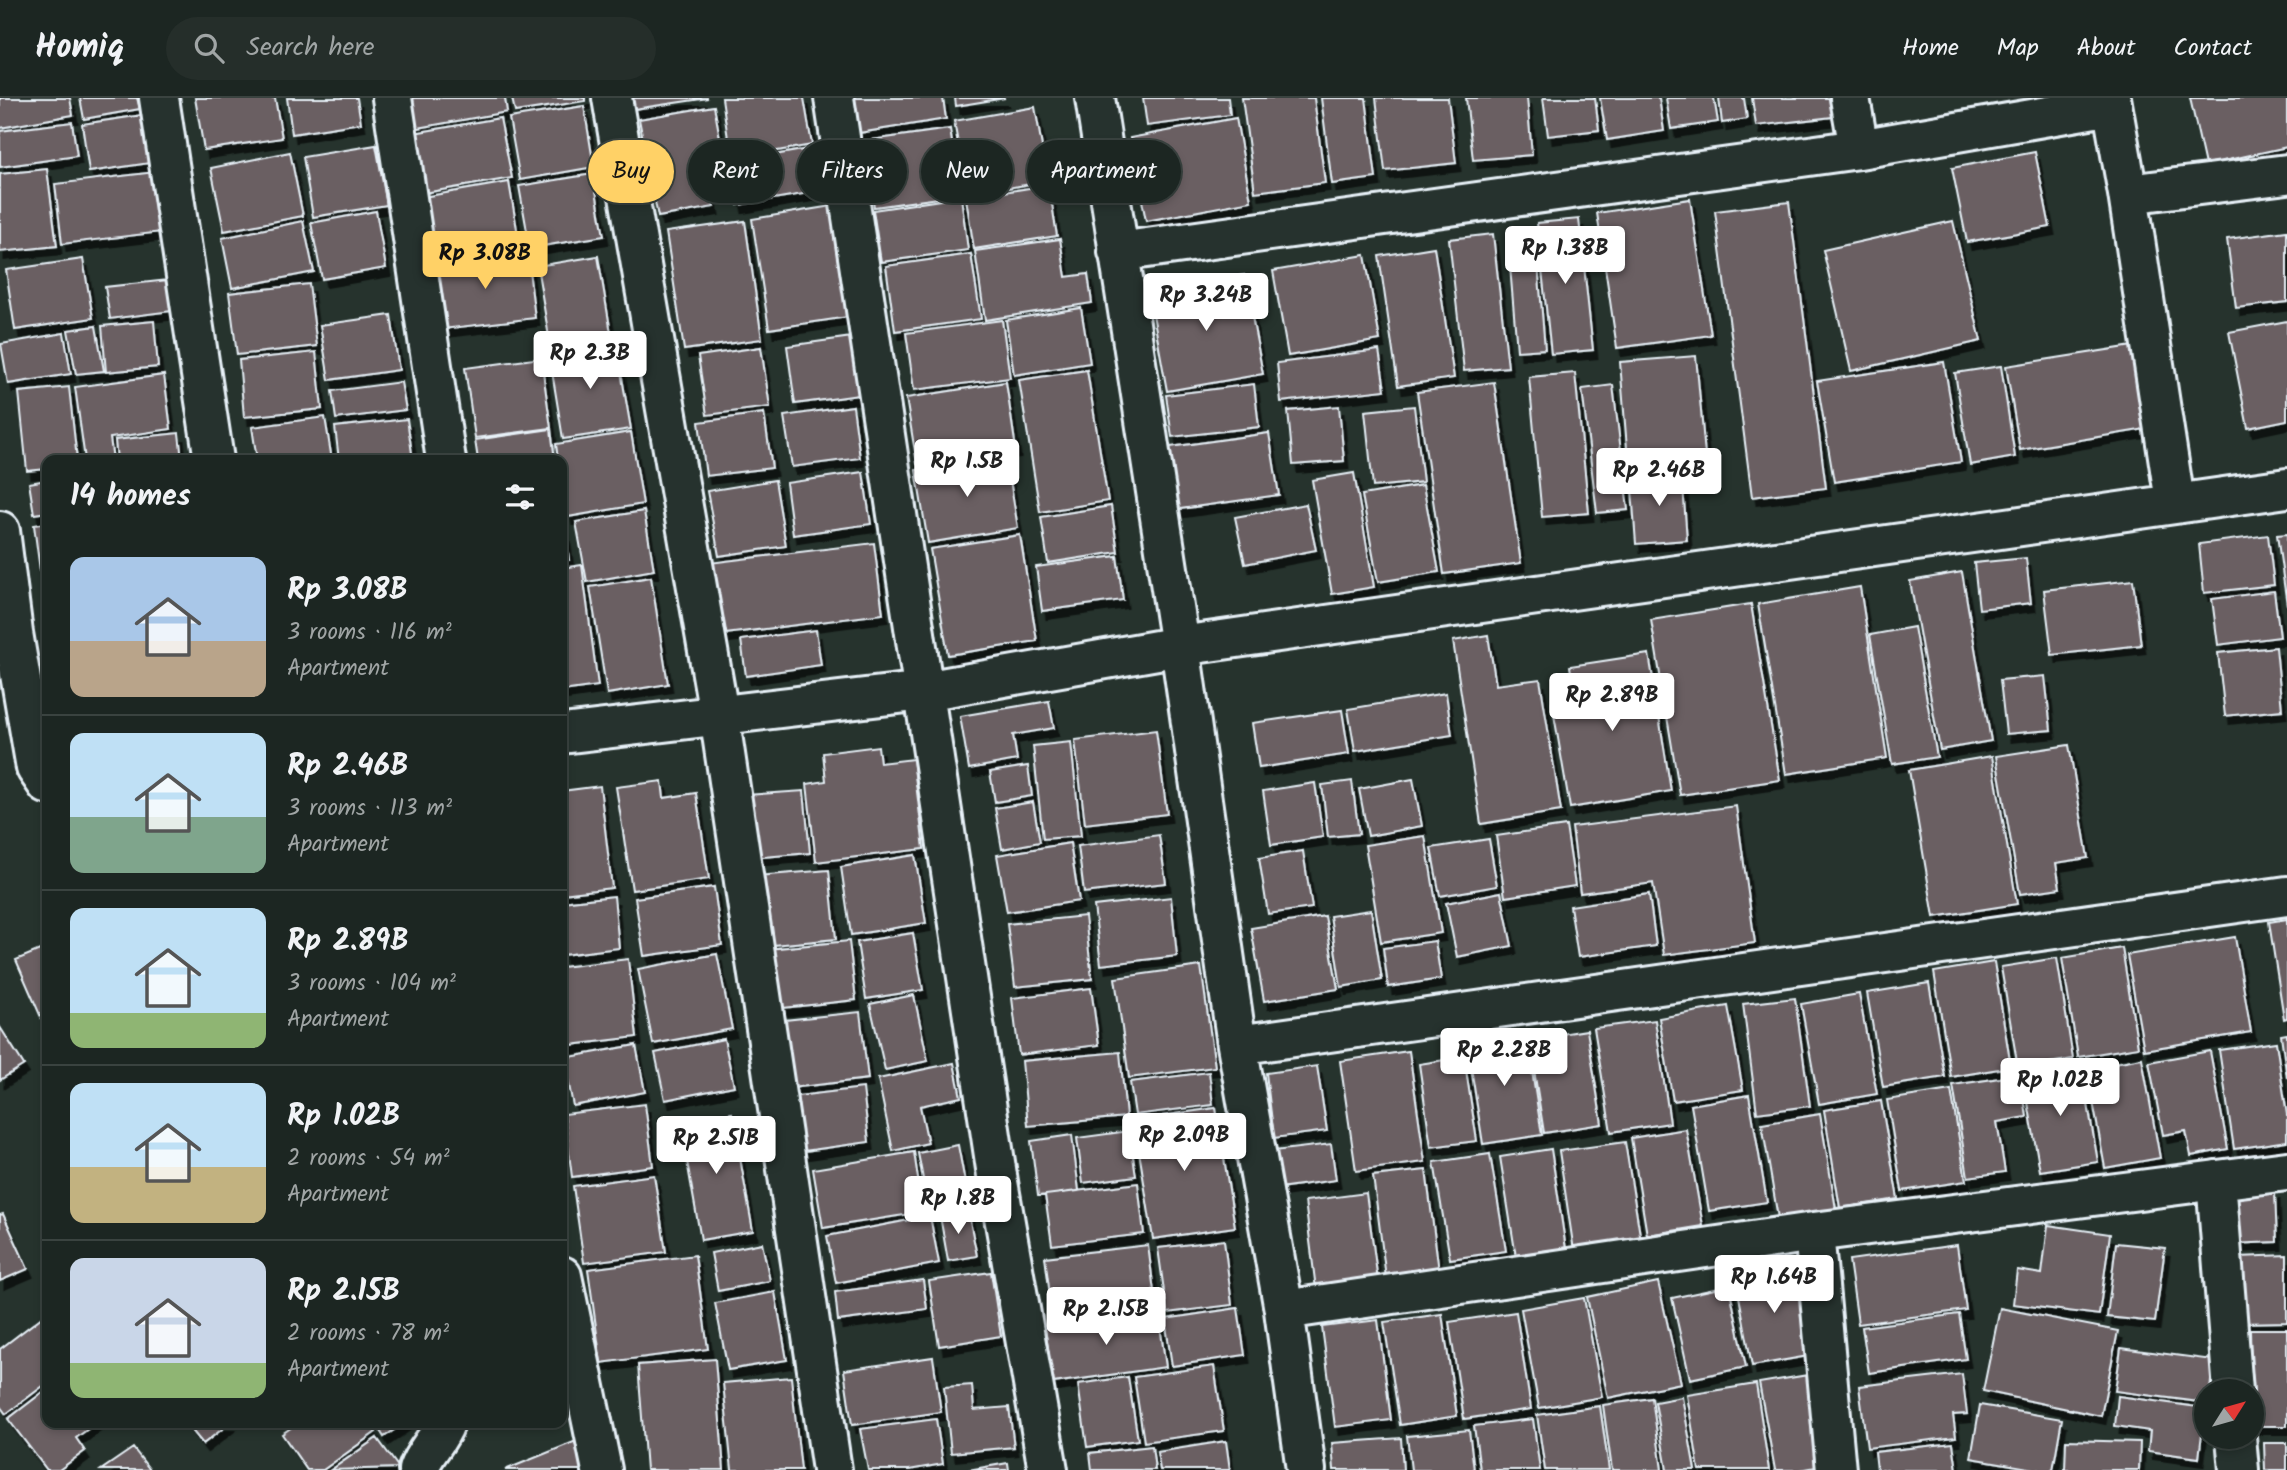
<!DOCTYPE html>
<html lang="en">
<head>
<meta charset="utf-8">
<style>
	body { margin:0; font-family:Kalam,sans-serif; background:#252e2a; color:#f1f3f6; height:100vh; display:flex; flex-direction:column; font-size:26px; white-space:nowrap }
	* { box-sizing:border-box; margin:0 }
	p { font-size:23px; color:#a0a5a5 }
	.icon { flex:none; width:38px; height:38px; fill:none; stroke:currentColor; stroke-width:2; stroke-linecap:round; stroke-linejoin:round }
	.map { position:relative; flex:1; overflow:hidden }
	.details { position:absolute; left:42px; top:357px; width:525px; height:973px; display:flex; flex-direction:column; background:#1c2622; border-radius:14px; box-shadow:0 4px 10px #0003,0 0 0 2px #3a4340 }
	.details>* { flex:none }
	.hud { position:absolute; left:588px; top:42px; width:665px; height:63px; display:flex; gap:14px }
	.needle { width:46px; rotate:53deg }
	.buttons { position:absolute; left:2194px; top:1281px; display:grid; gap:14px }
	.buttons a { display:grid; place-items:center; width:70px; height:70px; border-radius:50%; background:#1c2622; box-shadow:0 4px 10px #0003,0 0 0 2px #3a4340; font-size:35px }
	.price { position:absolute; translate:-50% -60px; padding:0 16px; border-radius:7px; background:#fff; color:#222; font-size:23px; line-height:46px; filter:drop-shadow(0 2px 4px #0008) }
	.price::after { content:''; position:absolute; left:50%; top:42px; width:21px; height:16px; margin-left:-10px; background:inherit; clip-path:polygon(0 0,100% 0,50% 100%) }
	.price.on { background:#ffd166; color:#111 }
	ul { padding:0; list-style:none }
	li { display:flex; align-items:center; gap:21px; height:175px; padding:0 28px }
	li+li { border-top:2px solid #3a4340 }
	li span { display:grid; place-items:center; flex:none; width:196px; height:140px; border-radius:14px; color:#555 }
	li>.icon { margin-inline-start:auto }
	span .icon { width:84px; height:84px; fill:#fffc; stroke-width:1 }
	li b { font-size:30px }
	h2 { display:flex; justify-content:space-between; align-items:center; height:84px; padding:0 28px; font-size:30px }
	.chip { padding:0 24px; border-radius:32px; background:#1c2622; box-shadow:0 4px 10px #0003,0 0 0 2px #3a4340; font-size:24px; line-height:63px }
	.chip.on { background:#ffd166; color:#111 }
	header { display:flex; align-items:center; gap:42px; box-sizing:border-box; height:98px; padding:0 35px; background:#1c2622; border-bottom:2px solid #3a4340 }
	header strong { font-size:33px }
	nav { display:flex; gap:38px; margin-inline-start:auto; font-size:24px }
	.search { width:490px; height:63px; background:#252e2a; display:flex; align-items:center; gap:18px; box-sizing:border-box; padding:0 24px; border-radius:38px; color:#a0a5a5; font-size:26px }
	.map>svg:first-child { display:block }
	.building { fill:#6a5f62; stroke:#e8f1f8; stroke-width:2; filter:url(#shadow) }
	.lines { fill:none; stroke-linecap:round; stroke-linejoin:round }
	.minor-casing { stroke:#e8f1f8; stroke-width:44 }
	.minor { stroke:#26332d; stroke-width:38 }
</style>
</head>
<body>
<header>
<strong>Homiq</strong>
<div class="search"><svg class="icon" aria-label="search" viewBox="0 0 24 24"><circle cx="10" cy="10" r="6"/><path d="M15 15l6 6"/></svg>Search here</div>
<nav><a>Home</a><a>Map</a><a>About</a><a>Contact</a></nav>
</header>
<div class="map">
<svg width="2287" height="1372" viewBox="0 0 2287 1372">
	<defs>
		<filter id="shadow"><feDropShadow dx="4.5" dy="8" stdDeviation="0" flood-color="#0009"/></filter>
	</defs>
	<rect width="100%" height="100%" fill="#26332d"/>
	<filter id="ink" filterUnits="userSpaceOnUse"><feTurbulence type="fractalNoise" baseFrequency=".0143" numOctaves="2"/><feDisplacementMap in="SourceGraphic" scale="14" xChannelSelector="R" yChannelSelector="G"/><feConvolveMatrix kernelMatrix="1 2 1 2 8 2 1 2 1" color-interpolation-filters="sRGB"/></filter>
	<g filter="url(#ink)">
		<!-- building -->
		<path class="building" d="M0,0H70L73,17L0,30Z
			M80,0H137L140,11L84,21Z
			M195,0H275L282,40L204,52Z
			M287,0H357L361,25L292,36Z
			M402,0H505L507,14L407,32Z
			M512,0H585V3L515,14Z
			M632,0H708L634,11Z
			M722,0H804L812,47L731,61Z
			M853,0H943L946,21L859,35Z
			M955,0H1005L956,8Z
			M1143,0H1228L1230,17L1147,28Z
			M1242,0H1314L1325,85L1255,94Z
			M1321,0H1366L1376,80L1332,86Z
			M1376,0H1448L1456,65L1385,73Z
			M1466,0H1527L1532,57L1473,62Z
			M1543,0H1595L1599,32L1548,38Z
			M1600,0H1659L1664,33L1607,42Z
			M1666,0H1714L1718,24L1671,31Z
			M1719,0H1744L1747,21L1722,25Z
			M1752,0H1839L1841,18L1756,28Z
			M2190,0H2287V49L2205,67Z
			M584,8L594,69L520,82L509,20Z
			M714,8L723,56L705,59L714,109L658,119L639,21Z
			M1035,9L1048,83L967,97L954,23Z
			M143,17L150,65L89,74L82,26Z
			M500,20L512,80L418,96L408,36Z
			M1236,20L1251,103L1146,123L1130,40Z
			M72,24L77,58L0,69V33Z
			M950,31L960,97L874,109L864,43Z
			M376,47L387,107L313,119L303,59Z
			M814,50L821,93L738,107L730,65Z
			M290,54L303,118L224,133L211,70Z
			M2035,54L2050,129L1967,144L1952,70Z
			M47,71L57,148L0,154V76Z
			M155,74L162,134L62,146L55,86Z
			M593,76L604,138L530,150L519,88Z
			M509,84L519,143L434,158L423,99Z
			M1049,87L1057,138L974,151L966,100Z
			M961,99L968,152L881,164L873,112Z
			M1690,101L1711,237L1617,250L1597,115Z
			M1789,104L1826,390L1752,399L1715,113Z
			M832,108L848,219L769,231L752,121Z
			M376,113L386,170L322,181L311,125Z
			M1579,121L1593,252L1551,256L1537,125Z
			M303,123L314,174L232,190L222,140Z
			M745,123L762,241L684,252L666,134Z
			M1953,123L1981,243L1851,273L1823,152Z
			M2287,133V204L2236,210L2227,141Z
			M1493,136L1508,269L1464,273L1449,141Z
			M1060,141L1066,179L1088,176L1092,205L985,222L975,153Z
			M1536,142L1545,251L1517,253L1508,144Z
			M1434,149L1454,280L1398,288L1379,158Z
			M527,156L535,220L443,231L434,167Z
			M971,156L981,221L895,233L886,168Z
			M1365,157L1380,242L1288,258L1273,173Z
			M598,158L611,235L550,245L537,168Z
			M83,161L93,220L15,232L6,172Z
			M1244,177L1263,276L1167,293L1149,194Z
			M168,182L172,213L110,221L105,189Z
			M309,186L317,248L237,257L229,195Z
			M1081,210L1090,265L1014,277L1006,222Z
			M391,217L399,272L329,282L320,227Z
			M1002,222L1010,280L914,292L906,235Z
			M154,223L158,269L106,274L102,228Z
			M2287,223V322L2248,330L2229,234Z
			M96,228L104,273L76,276L68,232Z
			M64,235L71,276L8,286L1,246Z
			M852,239L859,297L795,306L787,248Z
			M616,245L631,331L563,341L549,255Z
			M2133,248L2146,331L2020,352L2006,268Z
			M761,249L770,309L707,317L698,258Z
			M1379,252L1385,292L1281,304L1277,265Z
			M316,254L322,311L244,319L239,262Z
			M1696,258L1706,368L1629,375L1620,264Z
			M541,260L551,330L475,340L465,270Z
			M1944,264L1961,364L1834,384L1817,283Z
			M2001,268L2015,359L1970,367L1955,275Z
			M1087,272L1108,403L1040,414L1019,282Z
			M1575,275L1589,415L1542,419L1529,279Z
			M164,277L171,331L110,340L113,362H85L75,289Z
			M401,284L406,312L336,321L332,293Z
			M1006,284L1016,351L917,366L906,300Z
			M1494,284L1521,465L1444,476L1417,294Z
			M1254,286L1259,329L1172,339L1166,297Z
			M1613,287L1628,412L1597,415L1582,291Z
			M69,289L77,362H47V371L27,373L19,294Z
			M853,308L860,360L792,369L784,318Z
			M1339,308L1344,363L1293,367L1288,313Z
			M1414,308L1423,384L1373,389L1365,313Z
			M764,315L772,370L706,378L699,324Z
			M325,319L332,362H257L252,329Z
			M407,321L413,362H339L335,329Z
			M551,331L555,362H478L475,342Z
			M631,334L643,406L568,419L562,383V362H558L556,346Z
			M179,335L182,362H117L115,342Z
			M1269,335L1279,397L1173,412L1163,350Z
			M1006,358L1018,430L928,445L916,372Z
			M863,374L871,426L793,437L786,385Z
			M1682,374L1687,442L1636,446L1631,378Z
			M1354,375L1374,489L1332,496L1312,382Z
			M47,382V414L34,416L29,385Z
			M775,382L786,448L719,458L707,393Z
			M1423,387L1439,474L1378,484L1362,397Z
			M1306,406L1316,452L1245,466L1235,419Z
			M1111,408L1118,454L1048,465L1041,419Z
			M562,413L569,462L562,463Z
			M644,413L654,472L587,484L576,424Z
			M47,425V479L41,480L34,427Z
			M2287,436V507L2277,437Z
			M1020,437L1037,543L948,557L930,451Z
			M2268,437L2274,487L2204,495L2199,446Z
			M874,445L883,516L718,537L709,465Z
			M1117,458L1123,502L1042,513L1036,469Z
			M2026,460L2031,505L1979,511L1974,465Z
			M582,467L598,588L562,593V470Z
			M1962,474L1991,643L1940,652L1910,483Z
			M651,479L668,586L607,596L590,489Z
			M2133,482L2141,547L2052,557L2044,492Z
			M1860,489L1887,660L1786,676L1758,506Z
			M2274,493L2280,539L2218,547L2212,501Z
			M1751,506L1780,682L1680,697L1651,522Z
			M1914,529L1937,659L1892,666L1870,537Z
			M816,532L821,567L746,578L741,542Z
			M1488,537L1496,587L1540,581L1561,713L1481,726L1453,543Z
			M2276,549L2282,612L2225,618L2218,555Z
			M1649,556L1671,693L1570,710L1552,605L1575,601L1570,568Z
			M2045,578L2051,632L2006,636L2000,582Z
			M1446,595L1452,637L1355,653L1348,611Z
			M1049,603L1054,630L1013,637L1017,662L969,671L960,618Z
			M1342,612L1349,656L1259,670L1252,625Z
			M1156,632L1167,716L1085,726L1075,642Z
			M1071,644L1081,738L1043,741L1033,648Z
			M2069,647L2088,760L2056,765L2060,790L2020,796L1996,658Z
			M878,648L880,665L913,661L924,751L816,764L807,686L826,683L823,655Z
			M1992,658L2017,806L1934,819L1909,672Z
			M1028,668L1032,698L995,704L990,674Z
			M1413,681L1422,728L1368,738L1359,691Z
			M662,683L664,700L696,695L709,781L632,792L616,689Z
			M1352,683L1359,736L1328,739L1322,687Z
			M1315,685L1323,739L1271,747L1263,693Z
			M600,688L612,790L562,796V693Z
			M804,693L810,755L752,760L746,697Z
			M1033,704L1040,744L1002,751L995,710Z
			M1736,708L1755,845L1664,857L1653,785L1580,795L1572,729Z
			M1566,728L1575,788L1505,799L1496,738Z
			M1159,737L1166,785L1084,795L1078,748Z
			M1425,738L1441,835L1381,844L1365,747Z
			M1489,741L1497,788L1440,798L1431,750Z
			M1070,745L1079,803L1007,814L997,757Z
			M1303,753L1312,810L1268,816L1259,760Z
			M915,757L926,825L851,837L841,769Z
			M829,772L836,841L763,848L757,778Z
			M714,789L722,847L644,858L635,800Z
			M1501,794L1512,848L1457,859L1446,805Z
			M1649,796L1656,848L1578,859L1570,808Z
			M614,798L619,850L562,857V804Z
			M1171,799L1177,858L1101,867L1094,808Z
			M1371,812L1382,882L1341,889L1330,818Z
			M1085,818L1092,881L1015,889L1007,826Z
			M1325,818L1338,891L1264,903L1251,830Z
			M2287,821V920L2284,921L2269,824Z
			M913,835L923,892L866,901L857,844Z
			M2235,839L2251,934L2144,952L2127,857Z
			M849,843L856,902L774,911L768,851Z
			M1435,843L1441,881L1388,889L1383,850Z
			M47,849V933L16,862Z
			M2122,850L2138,949L2078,959L2062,860Z
			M717,856L732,931L653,946L638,871Z
			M2057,860L2073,961L2018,970L2001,869Z
			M628,861L637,939L562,948V869Z
			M1994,864L2011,969L1951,979L1934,874Z
			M1201,868L1215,969L1129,980L1115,880Z
			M1929,885L1945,979L1883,989L1867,895Z
			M1091,890L1099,947L1019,957L1012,900Z
			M1859,896L1877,996L1819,1006L1801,906Z
			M914,897L928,963L885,972L870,906Z
			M1795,900L1810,1008L1757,1015L1743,906Z
			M1728,908L1743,992L1673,1003L1659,920Z
			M860,914L868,981L783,991L775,923Z
			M1655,922L1670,1025L1611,1034L1594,930Z
			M0,929L24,967L0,982Z
			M1587,932L1602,1026L1544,1035L1529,941Z
			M1526,935L1542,1037L1483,1046L1467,944Z
			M2287,936V980L2281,937Z
			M724,941L734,988L665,1002L655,955Z
			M2276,944L2287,1017V1043L2234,1051L2219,952Z
			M636,947L645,994L573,1008L564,960Z
			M1409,953L1425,1064L1356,1073L1340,963Z
			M2210,953L2228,1051L2191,1058L2186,1033L2163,1037L2149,964Z
			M1120,954L1126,1019L1028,1028L1022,963Z
			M1464,959L1477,1043L1431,1049L1419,966Z
			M2142,960L2160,1060L2105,1070L2087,970Z
			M954,965L961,999L920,1008L928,1045L893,1053L878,981Z
			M2081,966L2098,1064L2040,1073L2023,975Z
			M1317,968L1327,1033L1274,1040L1266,975Z
			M1209,974L1213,1007L1135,1017L1130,984Z
			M2020,977L2027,1019L1997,1024L2005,1074L1968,1079L1953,987Z
			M863,990L869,1044L804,1053L797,998Z
			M1951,992L1966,1083L1902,1093L1887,1002Z
			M1749,997L1767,1104L1709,1113L1691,1007Z
			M1881,1003L1898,1101L1840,1110L1824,1012Z
			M645,1006L653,1068L572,1079L564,1016Z
			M1216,1010L1235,1129L1153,1141L1134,1022Z
			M732,1015L753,1133L701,1142L680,1024Z
			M1820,1016L1836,1111L1778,1120L1762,1026Z
			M1686,1031L1703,1128L1647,1137L1631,1040Z
			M1129,1033L1136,1078L1083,1085L1077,1040Z
			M1072,1037L1079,1093L1038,1098L1031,1043Z
			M1625,1044L1641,1143L1574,1153L1559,1053Z
			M1331,1046L1336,1082L1279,1090L1273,1053Z
			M958,1047L967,1095L927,1102L918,1055Z
			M1551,1051L1566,1151L1516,1159L1500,1059Z
			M914,1054L923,1114L823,1130L813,1071Z
			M1490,1056L1506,1153L1450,1161L1434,1064Z
			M1426,1072L1439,1173L1386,1180L1373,1078Z
			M654,1077L666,1154L584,1165L573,1088Z
			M1138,1085L1144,1136L1052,1147L1045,1097Z
			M2275,1094L2277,1144L2231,1146L2229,1096Z
			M1366,1095L1378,1183L1316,1191L1305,1103Z
			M968,1113L977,1158L948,1163L940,1118Z
			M3,1116L28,1171L0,1183V1117Z
			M930,1118L939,1165L836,1185L827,1138Z
			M2048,1127L2110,1136L2099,1217L2013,1206L2017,1172L2042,1176Z
			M1224,1142L1232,1207L1167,1215L1158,1150Z
			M762,1145L770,1183L718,1193L711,1155Z
			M2116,1145L2165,1150L2155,1224L2107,1219Z
			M1148,1147L1156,1209L1053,1221L1045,1159Z
			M1957,1147L1966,1212L1858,1226L1849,1162Z
			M695,1157L708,1251L601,1265L588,1171Z
			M2287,1157V1224L2240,1225L2238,1159Z
			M1797,1166L1814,1257L1752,1268L1735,1177Z
			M991,1174L1001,1238L939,1248L929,1183Z
			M923,1182L927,1211L838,1223L835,1194Z
			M1658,1184L1681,1285L1608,1300L1587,1199Z
			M1729,1188L1746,1269L1690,1281L1672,1200Z
			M775,1194L787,1262L728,1272L715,1205Z
			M1584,1200L1602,1299L1539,1310L1521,1211Z
			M1238,1210L1245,1257L1172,1268L1165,1221Z
			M2000,1210L2118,1233L2101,1318L1983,1293Z
			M1158,1214L1166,1269L1053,1285L1045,1230Z
			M1516,1214L1531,1311L1464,1321L1449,1224Z
			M1442,1216L1457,1318L1400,1327L1384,1224Z
			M1959,1216L1966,1261L1869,1275L1862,1229Z
			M42,1219L47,1225V1285L6,1316L0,1308V1251Z
			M1378,1222L1391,1322L1335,1329L1322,1229Z
			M2250,1231H2287V1328H2252Z
			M2121,1250L2213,1262L2210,1293H2207V1305L2115,1293Z
			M933,1259L941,1314L852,1327L844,1272Z
			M715,1261L724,1372H646L638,1267Z
			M1214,1268L1224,1333L1144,1344L1134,1279Z
			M1814,1276L1832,1366L1800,1372H1775L1759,1285Z
			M1962,1276L1967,1316L1953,1317L1956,1339L1867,1350L1859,1288Z
			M791,1279L801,1372H732L723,1285Z
			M1128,1279L1138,1342L1087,1349L1078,1286Z
			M1756,1286L1769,1372H1699L1687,1297Z
			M972,1287L974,1312L1009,1309L1014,1349L951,1355L944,1289Z
			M47,1291V1325H96L76,1340L85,1353L59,1372H47L8,1321Z
			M2118,1298L2205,1310L2199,1360L2148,1353L2150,1333L2115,1328Z
			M1682,1299L1695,1372H1667L1655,1304Z
			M1652,1300L1662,1372H1612L1603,1307Z
			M1980,1307L2062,1321L2053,1372H2040L1971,1360Z
			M1600,1308L1609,1372H1545L1537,1317Z
			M936,1321L943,1366L909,1372H868L860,1331Z
			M1533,1321L1540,1372H1480L1474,1328Z
			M186,1325H230L203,1346Z
			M298,1325H369L376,1334L323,1372H307L282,1336Z
			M375,1325H404L384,1339Z
			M1469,1332L1474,1372H1411L1407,1338Z
			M377,1340L399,1370L331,1372Z
			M1401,1340L1403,1372H1334L1332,1345Z
			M581,1341L593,1372H505Z
			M2066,1342L2140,1344L2139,1372H2065Z
			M1226,1343L1230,1372H1160L1157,1354Z
			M1953,1345L1957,1372H1877L1875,1354Z
			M2264,1345H2287V1372H2265Z
			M1152,1348L1155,1372H1092L1090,1355Z
			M133,1350L150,1372H101Z
			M1008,1365L1009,1372H968Z"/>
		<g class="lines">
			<!-- minor casing -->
			<g class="minor-casing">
				<path id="minor" d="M159,0L214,362
					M392,0L446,362
					M612,0L719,616L832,1372
					M834,0L998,1084L1048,1372
					M1095,0L1180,548L1237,947L1284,1212L1306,1372
					M1850,0L1859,51
					M2111,0L2128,96L2175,404
					M2128,96L2287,76
					M1118,154L1859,51L2112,7
					M0,433L13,535L36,670L47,686
					M562,636L924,593L1180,548L2287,390
					M1237,947L2287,798
					M2216,1082L2233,1293
					M1814,1134L1836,1372
					M562,1178L602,1372
					M1284,1212L1814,1134L2287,1073
					M2236,1339L2239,1372
					M418,1372C424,1354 439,1342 445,1325"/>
			</g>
			<!-- minor -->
			<use href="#minor" class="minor"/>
		</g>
	</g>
</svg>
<div class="buttons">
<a><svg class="needle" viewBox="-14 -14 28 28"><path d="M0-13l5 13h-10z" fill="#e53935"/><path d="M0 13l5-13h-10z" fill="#a0a5a5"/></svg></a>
</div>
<b class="price" style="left:1565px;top:188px">Rp 1.38B</b>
<b class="price on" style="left:485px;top:193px">Rp 3.08B</b>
<b class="price" style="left:1206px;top:235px">Rp 3.24B</b>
<b class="price" style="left:590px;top:293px">Rp 2.3B</b>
<b class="price" style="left:967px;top:401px">Rp 1.5B</b>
<b class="price" style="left:1659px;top:410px">Rp 2.46B</b>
<b class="price" style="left:1612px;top:635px">Rp 2.89B</b>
<b class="price" style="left:1504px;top:990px">Rp 2.28B</b>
<b class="price" style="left:2060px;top:1020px">Rp 1.02B</b>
<b class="price" style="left:1184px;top:1075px">Rp 2.09B</b>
<b class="price" style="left:716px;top:1078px">Rp 2.51B</b>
<b class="price" style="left:958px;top:1138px">Rp 1.8B</b>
<b class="price" style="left:1774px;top:1217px">Rp 1.64B</b>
<b class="price" style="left:1106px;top:1249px">Rp 2.15B</b>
<div class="hud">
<a class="chip on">Buy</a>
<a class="chip">Rent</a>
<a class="chip">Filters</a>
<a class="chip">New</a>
<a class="chip">Apartment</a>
</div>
<section class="details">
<h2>14 homes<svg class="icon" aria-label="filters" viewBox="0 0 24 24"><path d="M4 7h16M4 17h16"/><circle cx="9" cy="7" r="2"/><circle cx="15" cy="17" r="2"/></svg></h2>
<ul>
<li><span style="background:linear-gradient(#a9c7e8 60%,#b9a48a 0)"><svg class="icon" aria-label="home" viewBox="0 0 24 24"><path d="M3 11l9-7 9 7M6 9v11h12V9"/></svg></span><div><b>Rp 3.08B</b><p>3 rooms · 116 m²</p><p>Apartment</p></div></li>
<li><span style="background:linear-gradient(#bfe0f5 60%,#7fa58c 0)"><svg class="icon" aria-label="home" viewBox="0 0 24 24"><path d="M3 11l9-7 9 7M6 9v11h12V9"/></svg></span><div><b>Rp 2.46B</b><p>3 rooms · 113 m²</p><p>Apartment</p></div></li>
<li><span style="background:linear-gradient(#bfe0f5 75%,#8fb573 0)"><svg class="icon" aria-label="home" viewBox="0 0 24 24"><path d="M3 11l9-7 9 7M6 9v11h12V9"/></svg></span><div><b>Rp 2.89B</b><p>3 rooms · 104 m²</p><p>Apartment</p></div></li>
<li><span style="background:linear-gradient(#bfe0f5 60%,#c2b280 0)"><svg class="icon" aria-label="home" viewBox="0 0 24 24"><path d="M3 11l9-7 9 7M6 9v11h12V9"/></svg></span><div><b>Rp 1.02B</b><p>2 rooms · 54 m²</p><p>Apartment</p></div></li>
<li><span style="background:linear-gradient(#c9d6e8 75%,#8fb573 0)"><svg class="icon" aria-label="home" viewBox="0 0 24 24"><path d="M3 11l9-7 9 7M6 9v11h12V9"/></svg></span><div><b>Rp 2.15B</b><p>2 rooms · 78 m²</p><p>Apartment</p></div></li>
</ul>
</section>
</div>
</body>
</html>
